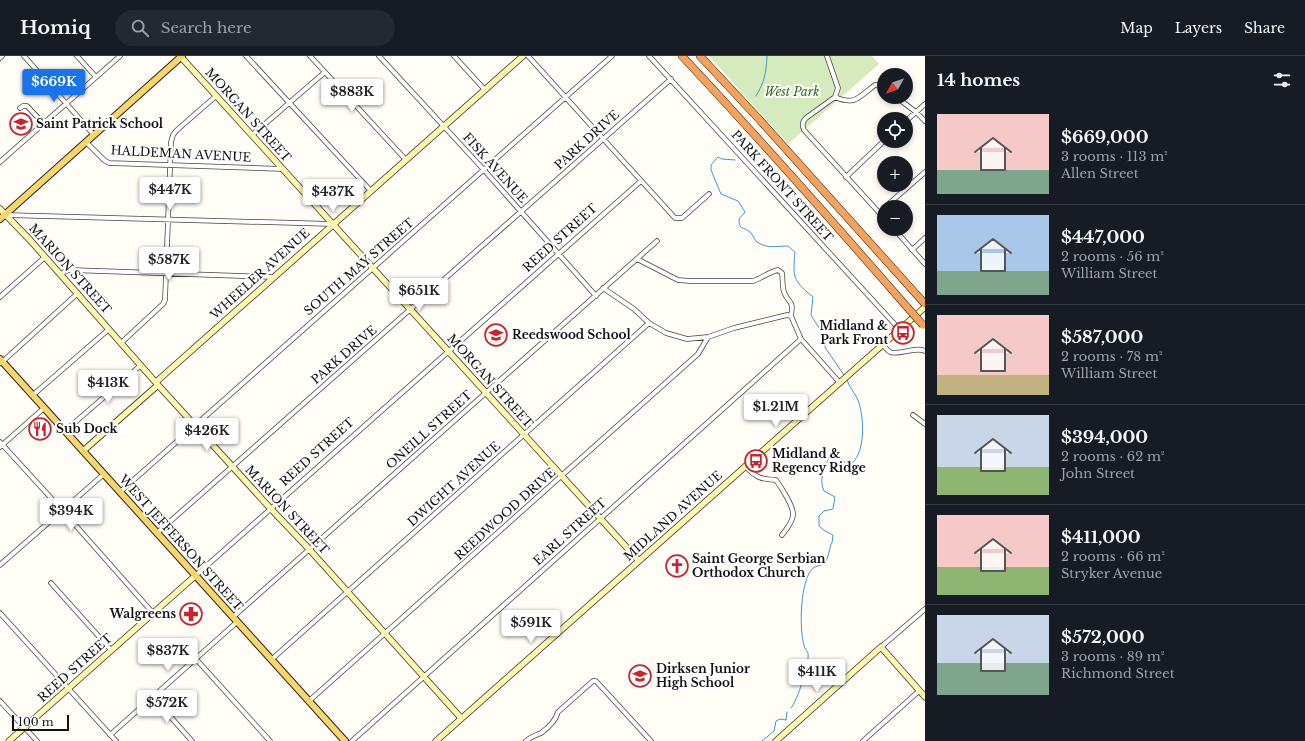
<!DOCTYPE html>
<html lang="en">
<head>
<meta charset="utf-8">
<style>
	body { margin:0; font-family:"Libre Baskerville",serif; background:#242831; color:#f1f3f6; height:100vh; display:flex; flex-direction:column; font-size:15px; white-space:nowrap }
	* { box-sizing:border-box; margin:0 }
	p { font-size:13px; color:#9ea1a6 }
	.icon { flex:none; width:22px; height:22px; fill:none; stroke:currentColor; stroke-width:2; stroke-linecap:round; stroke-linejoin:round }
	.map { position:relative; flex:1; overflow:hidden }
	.side { display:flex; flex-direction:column; background:#171b24; width:380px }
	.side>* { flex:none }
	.needle { width:26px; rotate:230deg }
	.fabs { position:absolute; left:877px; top:12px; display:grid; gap:8px }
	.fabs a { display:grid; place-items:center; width:36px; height:36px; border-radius:50%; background:#171b24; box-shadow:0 2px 6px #0003; font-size:20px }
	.scale { position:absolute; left:12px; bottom:10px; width:57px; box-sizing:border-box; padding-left:4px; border:2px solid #111; border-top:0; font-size:11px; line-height:14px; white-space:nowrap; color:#111; -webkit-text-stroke:3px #fff; paint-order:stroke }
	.price { position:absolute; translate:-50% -34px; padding:0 9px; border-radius:4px; background:#fff; color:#222; font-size:13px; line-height:26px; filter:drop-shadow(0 1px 2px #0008) }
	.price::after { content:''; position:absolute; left:50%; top:24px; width:12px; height:9px; margin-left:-6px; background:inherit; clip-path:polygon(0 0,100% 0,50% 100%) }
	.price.on { background:#1a73e8; color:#fff }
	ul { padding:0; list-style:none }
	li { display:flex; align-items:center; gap:12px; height:100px; padding:0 12px }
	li+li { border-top:1px solid #363941 }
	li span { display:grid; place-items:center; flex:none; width:112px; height:80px; border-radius:0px; color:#555 }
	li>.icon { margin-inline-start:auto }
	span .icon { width:48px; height:48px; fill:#fffc; stroke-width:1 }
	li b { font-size:17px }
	h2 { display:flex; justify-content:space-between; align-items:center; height:48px; padding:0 12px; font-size:17px }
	header { display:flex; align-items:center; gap:24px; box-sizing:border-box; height:56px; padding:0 20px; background:#171b24; border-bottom:1px solid #363941 }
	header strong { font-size:19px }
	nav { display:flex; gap:22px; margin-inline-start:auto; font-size:14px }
	.search { width:280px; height:36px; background:#242831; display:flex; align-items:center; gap:10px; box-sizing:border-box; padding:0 14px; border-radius:22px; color:#9ea1a6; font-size:15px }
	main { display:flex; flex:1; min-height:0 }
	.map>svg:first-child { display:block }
	.green { fill:#d5ebbd }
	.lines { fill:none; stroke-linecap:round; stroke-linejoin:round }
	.stream { stroke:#3f96cf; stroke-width:1 }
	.street-casing { stroke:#444; stroke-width:5.5 }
	.secondary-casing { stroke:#333; stroke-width:7 }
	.primary-casing { stroke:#222; stroke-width:8 }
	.highway-casing { stroke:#222; stroke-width:8 }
	.street { stroke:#fff; stroke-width:4 }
	.secondary { stroke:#fff6b0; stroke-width:5.5 }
	.primary { stroke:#f9d66b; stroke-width:6 }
	.highway { stroke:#f5a25d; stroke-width:7 }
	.highway-bridge-casing { stroke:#222; stroke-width:8; stroke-linecap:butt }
	.highway-bridge { stroke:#f5a25d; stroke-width:7 }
	.labels { text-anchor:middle; stroke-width:4; stroke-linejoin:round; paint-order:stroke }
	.park-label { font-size:12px; font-style:italic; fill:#2f6b1f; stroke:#fff }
	.street-label { font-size:12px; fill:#111; stroke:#fff }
	.poi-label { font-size:12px; font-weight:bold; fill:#111; stroke:#fff; text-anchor:start }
</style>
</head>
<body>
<header>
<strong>Homiq</strong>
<div class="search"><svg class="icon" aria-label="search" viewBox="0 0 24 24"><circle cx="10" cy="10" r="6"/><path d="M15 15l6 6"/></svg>Search here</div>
<nav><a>Map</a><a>Layers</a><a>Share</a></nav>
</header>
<main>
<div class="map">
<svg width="925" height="685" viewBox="0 0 925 685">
	<rect width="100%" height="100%" fill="#fffdf5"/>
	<!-- green -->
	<path class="green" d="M709,0H872L879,8L788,88Z"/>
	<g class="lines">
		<!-- stream -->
		<path class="stream" d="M756,40C765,25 766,17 767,0
			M735,104L722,103L718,101L711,109V114L721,138L738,145L745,156L739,163C739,175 743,170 750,176C753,178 754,184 757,186C767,193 777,190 788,190L795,196C793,221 792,224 813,241L811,259L821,275L823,286L826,293L844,319
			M791,652C797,646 810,606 808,597C807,595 804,592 804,589C799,573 800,524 813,512C816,510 821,509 825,508L828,500L831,488L832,487L833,479L825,475L819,470V460L824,455L833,453L835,441L824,435C820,426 822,419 826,410C828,404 828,400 833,395H836L844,406L852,407C866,395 864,360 858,344C855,337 849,331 847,324
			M762,685L774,675L776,665L780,663L786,664L787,656"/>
		<!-- street casing -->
		<g class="street-casing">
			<path id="street" d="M24,0L94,79
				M77,0L96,21
				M246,0L371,135
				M310,0L406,104
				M379,0L484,114L596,240
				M454,0L485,34
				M528,0L675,162H682L709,138
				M649,0L900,274
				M827,0L838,32L835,41L806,62C802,66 802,69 804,74L884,162
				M0,2L2,0
				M835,41C855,50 859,41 875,29H879L884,32
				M896,41L916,56L925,65
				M20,52L23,50H27L44,68
				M906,65L925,48
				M252,79L325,16
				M86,86L104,104L109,107L283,113
				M0,106L120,0
				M846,121L884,85
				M885,151L925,116
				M6,159L333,168
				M894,173L925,208
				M912,194L925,182
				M637,203L678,224L690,225H753C762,222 769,216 778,214L782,217C783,223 782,230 784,236C789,249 794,243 791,260
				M61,219L65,215L71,214L273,221
				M603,232L634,253L649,267L666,277L687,283L708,281L734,272L787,259L791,260L801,283L840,327
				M0,241L45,201
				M121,287L163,248L165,244L171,86L173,79L177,74L216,40
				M883,289C885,291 887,294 890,296C899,300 914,290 925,295
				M1,307L78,237
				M33,339L109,273
				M913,359L925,368
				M65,375L141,309
				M0,386L62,454L153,557
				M0,391L44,352
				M745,410C756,422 761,423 776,424C781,431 794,451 793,459C793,465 786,474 782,479
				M120,436L612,0
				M157,477L671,23
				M0,509L104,418
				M195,520L641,125
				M51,527L111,594
				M0,557L116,685
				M233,561L657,185
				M881,591L925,553
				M196,603L270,685
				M271,604L649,267
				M153,641L192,685
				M0,645L37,685
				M309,645L698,298L708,281
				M110,679L237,566
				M352,685L801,283
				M526,685C532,680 535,680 541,677C548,672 556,664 558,656L593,625H596L651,685
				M863,685L919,635"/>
		</g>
		<!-- secondary casing -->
		<g class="secondary-casing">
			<path id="secondary" d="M180,0L639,505
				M0,153L30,184L158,329L271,453L309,493L461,662
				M156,326L523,0
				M83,395L158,329
				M9,685L195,520
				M436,685L925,251
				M776,685L881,591L925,641"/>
		</g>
		<!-- primary casing -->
		<g class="primary-casing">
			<path id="primary" d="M0,163L182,0
				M0,303L345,685"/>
		</g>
		<!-- highway casing -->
		<g class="highway-casing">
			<path id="highway" d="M682,0C759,82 833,166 907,251
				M700,0L758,62L925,248"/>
		</g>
		<!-- street -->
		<use href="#street" class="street"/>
		<!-- secondary -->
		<use href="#secondary" class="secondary"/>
		<!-- primary -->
		<use href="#primary" class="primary"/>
		<!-- highway -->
		<use href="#highway" class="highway"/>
		<!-- highway-bridge casing -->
		<g class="highway-bridge-casing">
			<path id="highway-bridge" d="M907,251L923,269"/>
		</g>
		<!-- highway-bridge -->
		<use href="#highway-bridge" class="highway-bridge"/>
	</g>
	<!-- icons -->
	<defs>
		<g id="school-ring" transform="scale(1.15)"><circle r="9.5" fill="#fff" stroke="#c4262e" stroke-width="1.5"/><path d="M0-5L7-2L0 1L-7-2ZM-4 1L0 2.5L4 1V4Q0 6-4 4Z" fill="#c4262e"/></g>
		<g id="bus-ring" transform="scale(1.15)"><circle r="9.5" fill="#fff" stroke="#c4262e" stroke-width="1.5"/><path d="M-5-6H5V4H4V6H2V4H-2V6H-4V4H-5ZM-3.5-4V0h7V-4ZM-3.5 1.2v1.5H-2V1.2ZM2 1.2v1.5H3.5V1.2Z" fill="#c4262e"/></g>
		<g id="restaurant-ring" transform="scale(1.15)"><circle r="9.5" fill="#fff" stroke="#c4262e" stroke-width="1.5"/><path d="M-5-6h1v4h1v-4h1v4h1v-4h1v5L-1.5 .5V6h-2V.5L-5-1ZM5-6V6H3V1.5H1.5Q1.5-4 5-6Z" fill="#c4262e"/></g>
		<g id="church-ring" transform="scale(1.15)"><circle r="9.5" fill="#fff" stroke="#c4262e" stroke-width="1.5"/><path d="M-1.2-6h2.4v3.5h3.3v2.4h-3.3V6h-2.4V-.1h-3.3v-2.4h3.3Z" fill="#c4262e"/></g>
		<g id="pharmacy-ring" transform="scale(1.15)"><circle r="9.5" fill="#fff" stroke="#c4262e" stroke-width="1.5"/><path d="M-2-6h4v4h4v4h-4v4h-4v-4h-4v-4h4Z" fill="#c4262e"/></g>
	</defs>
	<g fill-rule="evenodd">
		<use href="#school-ring" x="21" y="68"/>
		<use href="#bus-ring" x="903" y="277"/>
		<use href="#school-ring" x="496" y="279"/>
		<use href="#restaurant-ring" x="40" y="373"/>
		<use href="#bus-ring" x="756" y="405"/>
		<use href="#church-ring" x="677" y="510"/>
		<use href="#pharmacy-ring" x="191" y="558"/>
		<use href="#school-ring" x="640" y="620"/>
	</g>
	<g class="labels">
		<!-- park labels -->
		<g class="park-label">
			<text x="792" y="40">West Park</text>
		</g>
		<!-- street labels -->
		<g class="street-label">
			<text transform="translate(248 59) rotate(48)" y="4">MORGAN STREET</text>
			<text transform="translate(587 84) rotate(-42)" y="4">PARK DRIVE</text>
			<text transform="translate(181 98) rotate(3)" y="4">HALDEMAN AVENUE</text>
			<text transform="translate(495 112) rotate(48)" y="4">FISK AVENUE</text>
			<text transform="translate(782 130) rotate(48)" y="4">PARK FRONT STREET</text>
			<text transform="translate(560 182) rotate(-42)" y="4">REED STREET</text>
			<text transform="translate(359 211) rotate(-41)" y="4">SOUTH MAY STREET</text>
			<text transform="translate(70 213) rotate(48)" y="4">MARION STREET</text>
			<text transform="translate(260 218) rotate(-42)" y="4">WHEELER AVENUE</text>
			<text transform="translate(344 299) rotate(-41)" y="4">PARK DRIVE</text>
			<text transform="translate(490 325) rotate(48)" y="4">MORGAN STREET</text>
			<text transform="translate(429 374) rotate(-42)" y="4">ONEILL STREET</text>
			<text transform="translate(317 396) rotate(-42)" y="4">REED STREET</text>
			<text transform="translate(454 428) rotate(-42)" y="4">DWIGHT AVENUE</text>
			<text transform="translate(287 454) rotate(47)" y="4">MARION STREET</text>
			<text transform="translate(505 458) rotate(-42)" y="4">REEDWOOD DRIVE</text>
			<text transform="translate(673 460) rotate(-42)" y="4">MIDLAND AVENUE</text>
			<text transform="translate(570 476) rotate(-42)" y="4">EARL STREET</text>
			<text transform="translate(181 487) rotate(48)" y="4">WEST JEFFERSON STREET</text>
			<text transform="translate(75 612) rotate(-42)" y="4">REED STREET</text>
		</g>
		<!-- poi labels -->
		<g class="poi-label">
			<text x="36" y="72">Saint Patrick School</text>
			<text x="888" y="274" text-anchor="end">Midland &amp;<tspan x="888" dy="14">Park Front</tspan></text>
			<text x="512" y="283">Reedswood School</text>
			<text x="56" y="377">Sub Dock</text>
			<text x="772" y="402">Midland &amp;<tspan x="772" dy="14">Regency Ridge</tspan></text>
			<text x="692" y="507">Saint George Serbian<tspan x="692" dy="14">Orthodox Church</tspan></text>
			<text x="176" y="562" text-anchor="end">Walgreens</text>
			<text x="656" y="617">Dirksen Junior<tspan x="656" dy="14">High School</tspan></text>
		</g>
	</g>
</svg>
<div class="fabs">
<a><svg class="needle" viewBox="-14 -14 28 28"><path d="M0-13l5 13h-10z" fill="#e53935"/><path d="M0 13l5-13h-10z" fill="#9ea1a6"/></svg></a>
<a><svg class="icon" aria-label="locate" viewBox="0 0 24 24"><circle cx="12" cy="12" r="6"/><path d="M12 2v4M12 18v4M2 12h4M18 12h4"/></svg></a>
<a>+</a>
<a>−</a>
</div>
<div class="scale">100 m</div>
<b class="price on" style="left:54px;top:47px">$669K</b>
<b class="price" style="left:352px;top:57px">$883K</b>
<b class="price" style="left:170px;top:155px">$447K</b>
<b class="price" style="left:333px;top:157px">$437K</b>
<b class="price" style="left:169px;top:225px">$587K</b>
<b class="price" style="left:419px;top:256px">$651K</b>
<b class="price" style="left:108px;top:348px">$413K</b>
<b class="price" style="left:776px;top:372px">$1.21M</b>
<b class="price" style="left:207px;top:396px">$426K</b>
<b class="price" style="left:71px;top:476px">$394K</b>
<b class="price" style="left:531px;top:588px">$591K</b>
<b class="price" style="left:168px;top:616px">$837K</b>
<b class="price" style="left:817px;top:637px">$411K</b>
<b class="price" style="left:167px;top:668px">$572K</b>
</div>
<section class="side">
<h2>14 homes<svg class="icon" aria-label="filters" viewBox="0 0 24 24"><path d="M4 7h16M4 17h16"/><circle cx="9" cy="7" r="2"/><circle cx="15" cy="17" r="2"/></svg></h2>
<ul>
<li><span style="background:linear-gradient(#f6c9c9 70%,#7fa58c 0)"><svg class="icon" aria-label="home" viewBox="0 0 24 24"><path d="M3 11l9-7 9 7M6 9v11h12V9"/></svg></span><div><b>$669,000</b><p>3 rooms · 113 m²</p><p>Allen Street</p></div></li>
<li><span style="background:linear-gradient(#a9c7e8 70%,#7fa58c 0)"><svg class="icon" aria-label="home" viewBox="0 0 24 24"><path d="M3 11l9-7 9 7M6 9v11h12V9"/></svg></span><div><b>$447,000</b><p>2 rooms · 56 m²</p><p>William Street</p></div></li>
<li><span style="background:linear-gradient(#f6c9c9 75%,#c2b280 0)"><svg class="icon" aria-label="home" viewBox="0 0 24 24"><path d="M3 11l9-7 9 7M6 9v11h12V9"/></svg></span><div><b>$587,000</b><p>2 rooms · 78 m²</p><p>William Street</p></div></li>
<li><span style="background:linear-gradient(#c9d6e8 65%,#8fb573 0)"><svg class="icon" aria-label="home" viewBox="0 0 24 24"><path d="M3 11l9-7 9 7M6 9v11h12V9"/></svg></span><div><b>$394,000</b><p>2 rooms · 62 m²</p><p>John Street</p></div></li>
<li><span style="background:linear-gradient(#f6c9c9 65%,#8fb573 0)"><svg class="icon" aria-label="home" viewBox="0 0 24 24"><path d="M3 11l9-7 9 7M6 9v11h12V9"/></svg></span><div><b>$411,000</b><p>2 rooms · 66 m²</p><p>Stryker Avenue</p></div></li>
<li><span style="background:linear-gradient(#c9d6e8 60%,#7fa58c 0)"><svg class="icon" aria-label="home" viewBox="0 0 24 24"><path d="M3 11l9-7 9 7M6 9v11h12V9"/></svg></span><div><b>$572,000</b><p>3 rooms · 89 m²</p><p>Richmond Street</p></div></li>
</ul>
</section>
</main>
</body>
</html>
